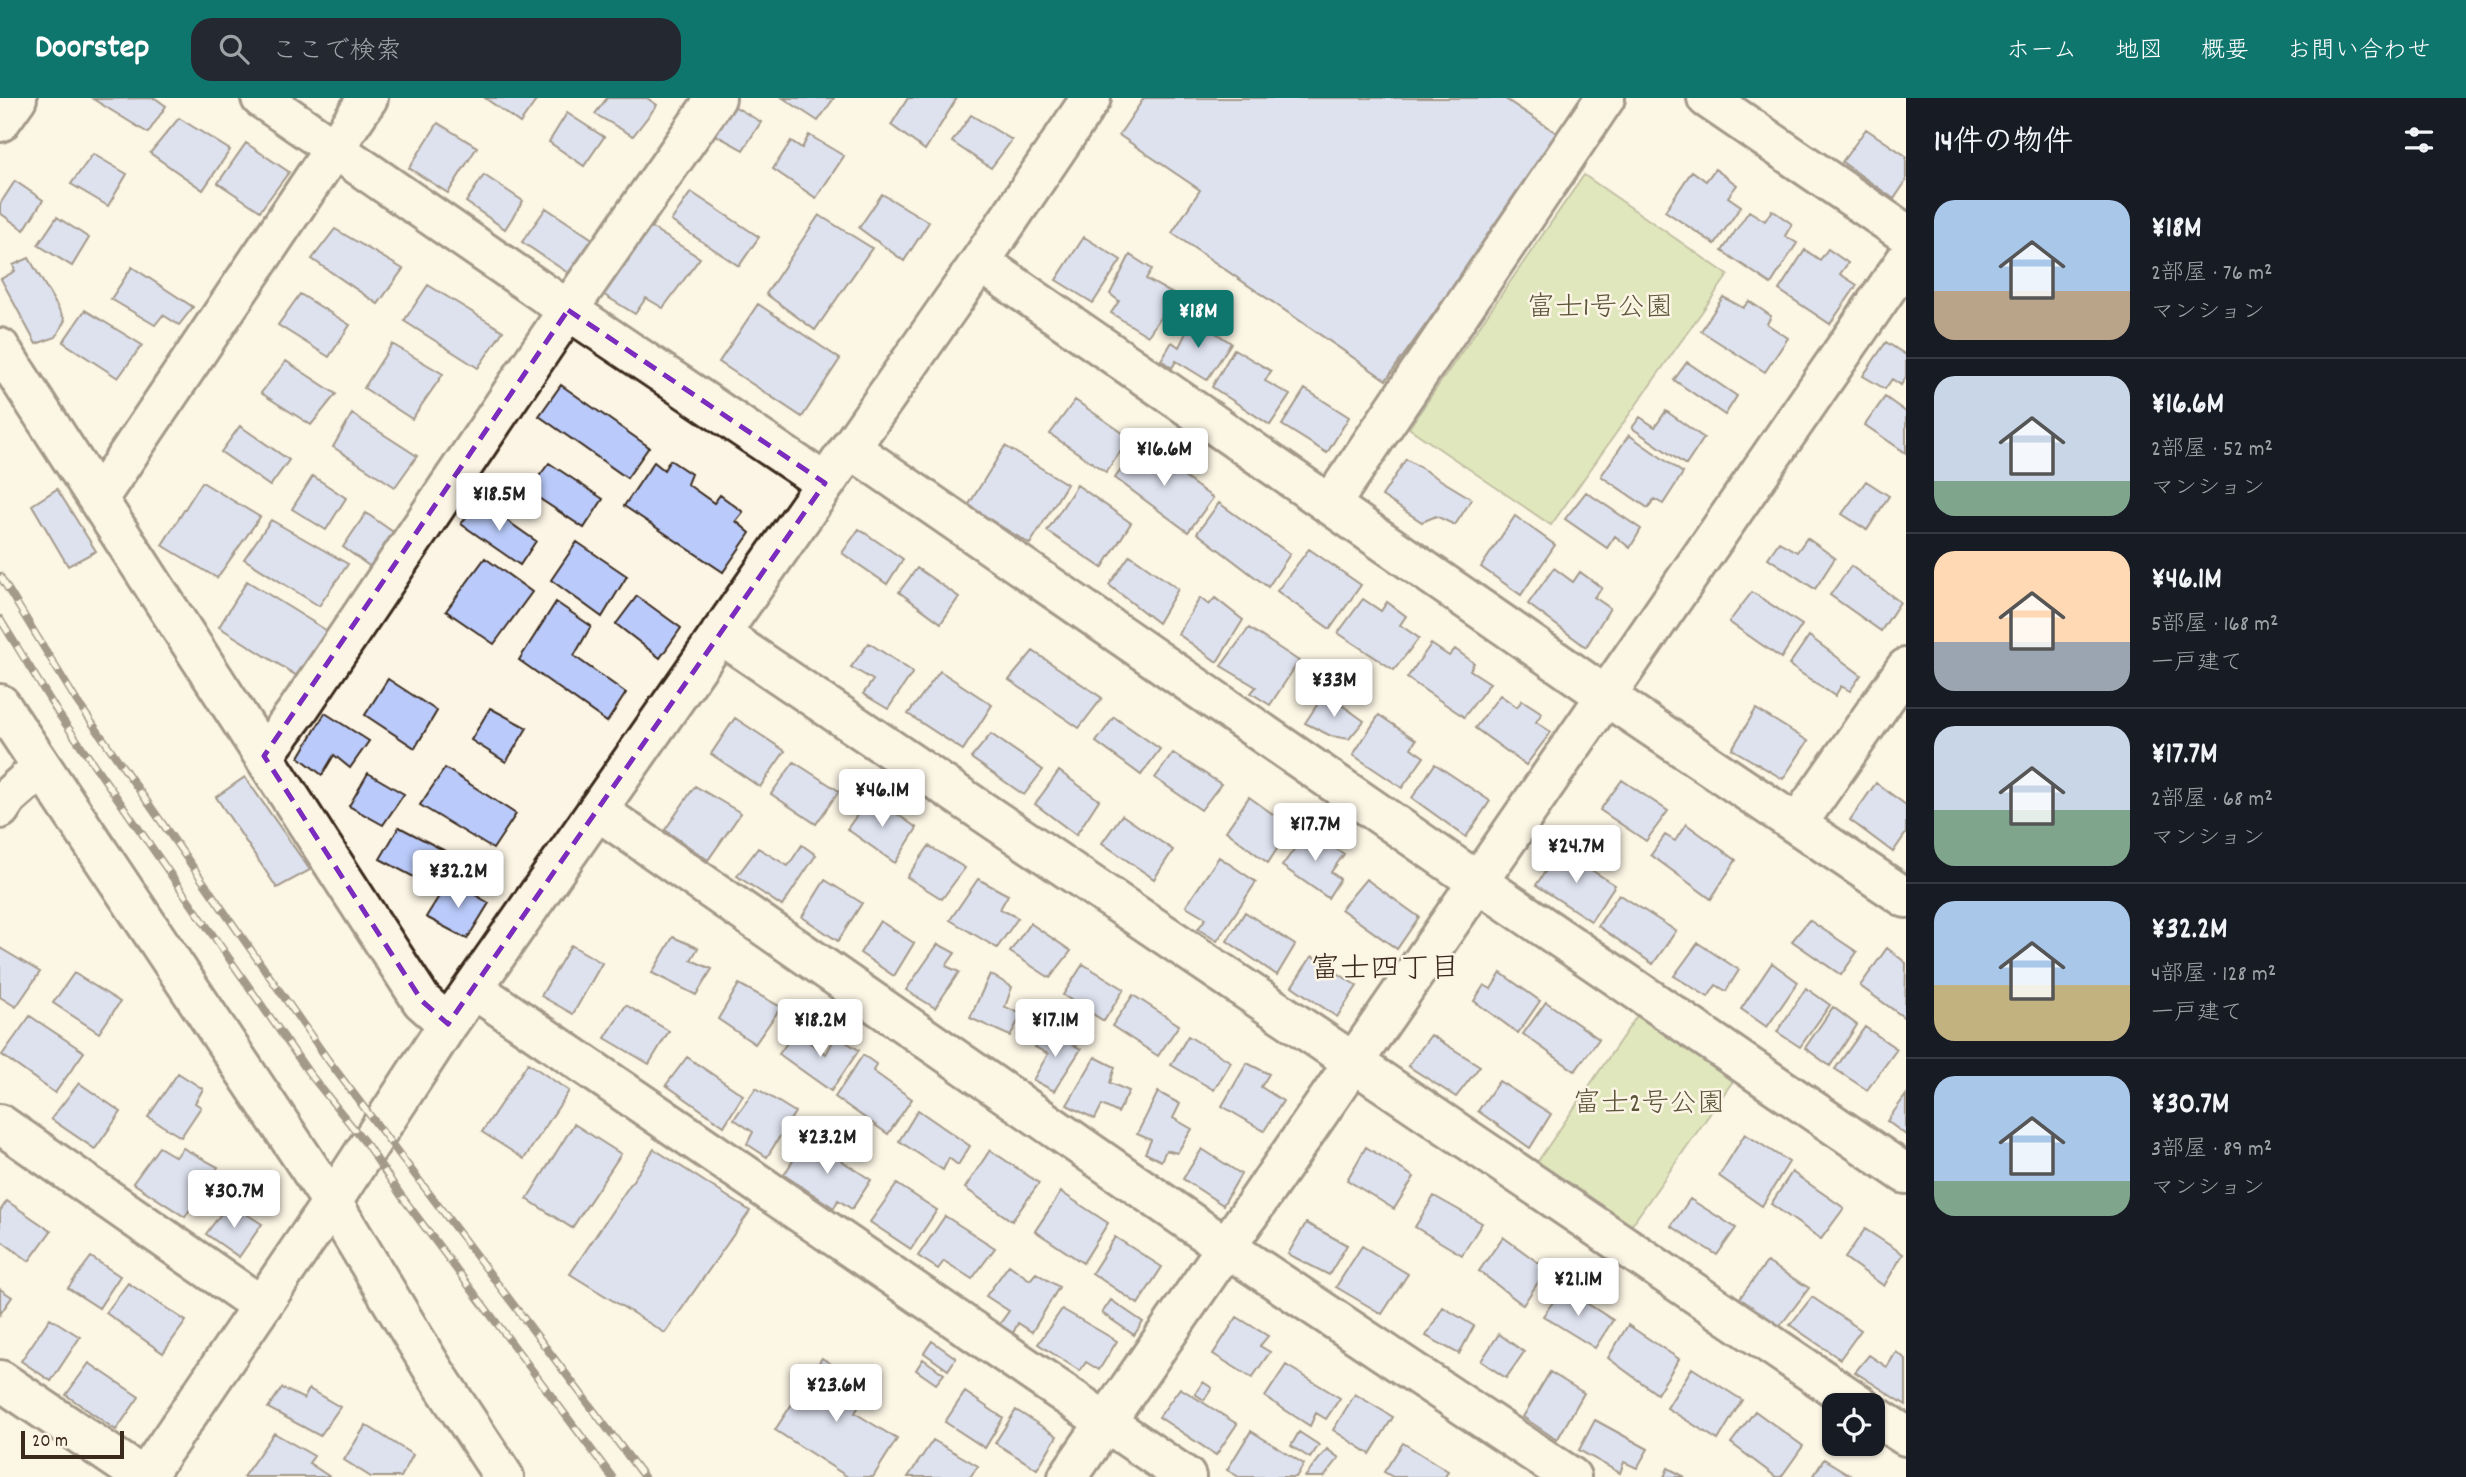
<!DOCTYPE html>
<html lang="ja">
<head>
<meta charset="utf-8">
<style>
	body { margin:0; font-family:Dekko,"Klee One",sans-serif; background:#242831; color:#f1f3f6; height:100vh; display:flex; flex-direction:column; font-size:26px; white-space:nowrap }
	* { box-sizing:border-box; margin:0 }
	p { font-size:23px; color:#9ea1a6 }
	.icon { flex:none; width:38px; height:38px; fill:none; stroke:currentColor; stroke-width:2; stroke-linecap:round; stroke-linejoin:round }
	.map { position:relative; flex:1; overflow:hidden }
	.drawer { display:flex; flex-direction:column; background:#171b24; width:560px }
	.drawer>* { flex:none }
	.buttons { position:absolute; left:1822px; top:1295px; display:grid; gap:14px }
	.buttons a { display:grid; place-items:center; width:63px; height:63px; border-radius:14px; background:#171b24; box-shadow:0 2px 5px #0004; font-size:35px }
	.scale { position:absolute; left:21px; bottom:18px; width:103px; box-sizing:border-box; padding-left:7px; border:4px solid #3b2a1e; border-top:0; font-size:19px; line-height:24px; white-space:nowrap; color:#3b2a1e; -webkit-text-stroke:5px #fcf5e5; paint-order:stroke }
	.price { position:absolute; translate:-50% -60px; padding:0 16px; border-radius:7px; background:#fff; color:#222; font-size:23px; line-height:46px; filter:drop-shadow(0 2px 4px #0008) }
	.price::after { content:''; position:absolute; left:50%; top:42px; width:21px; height:16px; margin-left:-10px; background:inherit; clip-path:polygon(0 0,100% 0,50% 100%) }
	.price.selected { background:#0f766e; color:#fff }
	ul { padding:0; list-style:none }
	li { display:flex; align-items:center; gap:21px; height:175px; padding:0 28px }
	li+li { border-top:2px solid #363941 }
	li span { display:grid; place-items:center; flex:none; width:196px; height:140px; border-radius:21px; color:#555 }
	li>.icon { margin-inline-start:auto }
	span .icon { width:84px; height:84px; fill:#fffc; stroke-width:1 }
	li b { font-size:30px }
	h2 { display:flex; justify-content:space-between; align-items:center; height:84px; padding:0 28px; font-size:30px }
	header { display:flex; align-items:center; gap:42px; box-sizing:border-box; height:98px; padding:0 35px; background:#0f766e; color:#fff }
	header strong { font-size:33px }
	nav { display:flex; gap:38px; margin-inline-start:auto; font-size:24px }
	.search { width:490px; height:63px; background:#242831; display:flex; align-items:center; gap:18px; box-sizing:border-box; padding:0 24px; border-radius:21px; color:#9ea1a6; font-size:26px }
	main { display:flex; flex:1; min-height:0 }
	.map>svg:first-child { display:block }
	.green { fill:#c1d68c; stroke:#7e8055; stroke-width:2 }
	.building { fill:#bacbfb; stroke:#3b2a1e; stroke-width:2 }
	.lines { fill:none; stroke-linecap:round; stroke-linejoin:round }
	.minor-casing { stroke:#3b2a1e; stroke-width:44 }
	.minor { stroke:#fcf5e5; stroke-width:38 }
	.rail-casing { stroke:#3b2a1e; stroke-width:8 }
	.rail { stroke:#fcf5e5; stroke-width:5; stroke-dasharray:16; stroke-linecap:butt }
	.marked { fill:none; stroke:#7b2cbf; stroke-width:5; stroke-dasharray:14 9; stroke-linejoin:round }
	.labels { text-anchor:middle; stroke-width:5; stroke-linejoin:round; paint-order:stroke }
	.park-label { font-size:28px; fill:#5c553a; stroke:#fcf5e5 }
	.neighbourhood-label { font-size:30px; fill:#3b2a1e; stroke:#fcf5e5 }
</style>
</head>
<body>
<header>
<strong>Doorstep</strong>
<div class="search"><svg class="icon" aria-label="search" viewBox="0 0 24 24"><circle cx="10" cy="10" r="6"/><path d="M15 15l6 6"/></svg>ここで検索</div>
<nav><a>ホーム</a><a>地図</a><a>概要</a><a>お問い合わせ</a></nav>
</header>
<main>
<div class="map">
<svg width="1906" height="1379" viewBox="0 0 1906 1379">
	<rect width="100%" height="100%" fill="#fcf5e5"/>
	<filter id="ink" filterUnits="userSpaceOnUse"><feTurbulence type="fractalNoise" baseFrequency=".0143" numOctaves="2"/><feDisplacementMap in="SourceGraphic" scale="14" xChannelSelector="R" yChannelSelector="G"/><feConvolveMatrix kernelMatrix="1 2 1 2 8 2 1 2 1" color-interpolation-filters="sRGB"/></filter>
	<g filter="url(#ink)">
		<!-- green -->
		<path class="green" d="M1584,77L1728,177L1551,427L1409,330Z
			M1639,915L1735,980L1626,1135L1532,1072Z"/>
		<!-- building -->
		<path class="building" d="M155,0L166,8L148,35L93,1Z
			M485,0H538L520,25Z
			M607,0H647L657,7L633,38L595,16Z
			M783,0H834L818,23Z
			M908,0H957L925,52L891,27Z
			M1144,0H1504L1561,38L1386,282L1172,135L1200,92L1119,37Z
			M732,7L761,24L743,52L712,35Z
			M567,15L604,39L584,68L549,44Z
			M971,17L1012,42L991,70L952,44Z
			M179,20L230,52L203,92L150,55Z
			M438,25L477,49L448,95L409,70Z
			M1866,31L1906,58V83L1894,101L1842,64Z
			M809,37L844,58L816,100L773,71L791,43L802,50Z
			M246,45L289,74L260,113L218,85Z
			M93,56L127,76L108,108L71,86Z
			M1715,71L1737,87L1728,99L1741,108L1715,146L1665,113L1692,73L1706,83Z
			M484,77L523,103L505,131L466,104Z
			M15,83L43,102L24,132L0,115V106Z
			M691,94L759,139L739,168L671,123Z
			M882,96L929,124L904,163L859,130Z
			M546,110L594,142L568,175L522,144Z
			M1772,112L1792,126L1785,138L1797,145L1771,186L1722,153L1749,113L1765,123Z
			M819,117L872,150L815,232L766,196Z
			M57,119L89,140L72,168L38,147Z
			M649,128L700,160L663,210L646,200L635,216L601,195Z
			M335,131L403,171L378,206L312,161Z
			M1084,139L1121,162L1093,205L1056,182Z
			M1828,151L1848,165L1840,176L1857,187L1830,226L1779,192L1805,152L1820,162Z
			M1130,157L1152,171L1146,181L1175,197L1148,238L1111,215L1119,203L1110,196Z
			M29,160L65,222L56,239L36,246L1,181L15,173L13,167Z
			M132,169L193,209L179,227L163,217L155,227L111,201Z
			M428,187L503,233L478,270L404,223Z
			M300,196L350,227L329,259L278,227Z
			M1723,199L1743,210L1749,203L1771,218L1767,226L1788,240L1765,274L1701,233Z
			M758,206L840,261L802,319L719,264Z
			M85,212L142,247L118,280L63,244Z
			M1193,220L1231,245L1207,282L1176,263L1172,270L1161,262L1172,244L1179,249Z
			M1886,244L1906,257V279L1901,287L1892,281L1885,291L1863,278Z
			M392,246L443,276L412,321L364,290Z
			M1234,251L1271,273L1265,283L1290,297L1270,327L1212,289Z
			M286,263L336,296L311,327L261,295Z
			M1687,264L1737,298L1725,317L1674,282Z
			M561,287L649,349L627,380L539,318Z
			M1305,291L1349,319L1327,355L1282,327Z
			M1885,299L1906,314V355L1865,327Z
			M1075,302L1130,340L1106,374L1050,336Z
			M1666,313L1704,340L1686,367L1632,330L1640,319L1655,329Z
			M352,316L417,358L395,389L333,349Z
			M240,328L289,362L270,388L221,354Z
			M1629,337L1683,375L1663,406L1654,401L1648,410L1601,378Z
			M1139,346L1213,400L1188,434L1115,380Z
			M1005,348L1067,386L1030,446L968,408Z
			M1406,361L1472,401L1455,427L1436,418L1422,424L1382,398Z
			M670,362L691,376L687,386L714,405L720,397L743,414L736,423L750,435L723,474L624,408L654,364L664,372Z
			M549,365L603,401L584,430L528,393Z
			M313,378L346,400L326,432L292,411Z
			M1866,383L1889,398L1867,432L1842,416Z
			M202,384L260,419L217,480L162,447Z
			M1077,387L1131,425L1102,470L1047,433Z
			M57,391L96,453L68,468L32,407Z
			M1586,394L1641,431L1630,450L1615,438L1607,450L1565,421Z
			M479,403L536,443L520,467L461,426Z
			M1219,405L1290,456L1268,489L1197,435Z
			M366,415L396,436L372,470L343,449Z
			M1515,418L1555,447L1521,497L1481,469Z
			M271,422L348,466L319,508L244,461Z
			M859,431L903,461L887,486L842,455Z
			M1807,440L1835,460L1815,491L1768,460L1779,444L1797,454Z
			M577,444L627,478L602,519L551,482Z
			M1309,451L1361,487L1330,531L1277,493Z
			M1130,457L1178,491L1158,525L1109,487Z
			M485,460L532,494L494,546L446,513Z
			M1851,468L1900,504L1881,533L1830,497Z
			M917,470L959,499L941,525L899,494Z
			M1554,470L1573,484L1580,474L1602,490L1594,499L1610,510L1586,549L1528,506Z
			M247,483L329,534L302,581L219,529Z
			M1752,494L1802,527L1781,560L1729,524Z
			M637,498L681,530L660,560L616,526Z
			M1200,500L1209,507L1215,500L1243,522L1217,564L1178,536Z
			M1363,501L1381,513L1387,504L1406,518L1400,527L1419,540L1394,572L1338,535Z
			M556,504L591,528L574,558L626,595L607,624L519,562Z
			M1249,530L1299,563L1270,607L1251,595L1256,589L1221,568Z
			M1809,538L1861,577L1850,593L1841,588L1835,598L1789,567Z
			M869,545L913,574L888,611L863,596L873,582L851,569Z
			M1431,546L1449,558L1455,551L1474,565L1470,572L1490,585L1464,619L1407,580Z
			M1033,553L1102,600L1079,630L1009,582Z
			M940,573L992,607L963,652L908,616Z
			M388,581L437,613L415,650L365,617Z
			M1325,595L1364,623L1349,641L1331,638L1305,625Z
			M1500,597L1517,609L1522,602L1542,615L1536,624L1551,634L1526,667L1475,630Z
			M490,610L527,630L506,664L471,642Z
			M1756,611L1808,643L1783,681L1732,651Z
			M325,615L369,643L350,670L334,657L322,677L299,659Z
			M1379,617L1416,642L1411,650L1424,659L1402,690L1353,657Z
			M1114,619L1160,651L1141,677L1096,644Z
			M735,620L785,653L760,689L711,656Z
			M991,636L1043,672L1024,697L971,660Z
			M1173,655L1221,686L1201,712L1155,680Z
			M794,664L839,693L816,726L771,696Z
			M1435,666L1490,703L1466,739L1412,700Z
			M445,670L516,716L493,751L420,707Z
			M1059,673L1099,702L1076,737L1035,706Z
			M368,675L404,696L383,727L349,708Z
			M245,679L310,772L277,790L216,699Z
			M1622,682L1668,713L1646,743L1600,712Z
			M1876,685L1906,707V735L1893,754L1850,722Z
			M695,688L741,715L708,762L665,732Z
			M871,698L917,730L895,765L847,731Z
			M1249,699L1291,729L1268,765L1226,733Z
			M1122,717L1173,752L1154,781L1102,745Z
			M1686,726L1736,762L1711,801L1651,757L1665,737L1675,743Z
			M399,729L447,754L427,786L380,761Z
			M1308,732L1344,756L1331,774L1340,781L1328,800L1282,768Z
			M802,747L816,757L782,808L737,778L758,750L788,768Z
			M929,748L965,770L942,801L907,779Z
			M1560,752L1615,787L1591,823L1536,787Z
			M1219,759L1256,784L1217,843L1198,831L1206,820L1186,808Z
			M978,781L1008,797L1000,811L1018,820L997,850L950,822Z
			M1366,781L1419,819L1397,851L1341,811Z
			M449,782L489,805L467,841L426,819Z
			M825,782L862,805L838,843L802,819Z
			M1619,796L1676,833L1653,866L1598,828Z
			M1245,814L1295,847L1277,877L1227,843Z
			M1809,822L1857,854L1841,877L1792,843Z
			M880,823L914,845L894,878L860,855Z
			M1030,825L1071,853L1050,880L1010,854Z
			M673,839L698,850L691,862L712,871L696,897L652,875Z
			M1698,845L1739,872L1726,893L1716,887L1708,899L1674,878Z
			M938,846L955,855L946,868L959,874L935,910L906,892Z
			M571,847L602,865L573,916L541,898Z
			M0,850L40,874L16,909L0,899Z
			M1887,850L1906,865L1905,920L1860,888Z
			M1312,858L1357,888L1337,919L1292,888Z
			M1772,865L1798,884L1767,929L1741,911Z
			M1083,866L1124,891L1104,923L1063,897Z
			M74,875L120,904L99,935L53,905Z
			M1501,875L1540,903L1518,935L1474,903L1484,887L1491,891Z
			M990,876L1012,889L1005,909L1022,916L1010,938L970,920Z
			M739,886L781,909L755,946L718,921Z
			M1806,890L1830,907L1800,949L1777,934Z
			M1133,897L1179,927L1158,958L1112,928Z
			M1546,904L1599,941L1575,973L1523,936Z
			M626,907L669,933L649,966L605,940Z
			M1833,909L1857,927L1830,968L1805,950Z
			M30,918L84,954L55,995L2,957Z
			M1865,929L1897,951L1867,992L1835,971Z
			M1044,931L1081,951L1054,993L1033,982L1048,956L1035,949Z
			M795,934L826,956L836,938L859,952L831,993L779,956Z
			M1431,937L1480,968L1456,999L1408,968Z
			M1188,938L1231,964L1214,992L1171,967Z
			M863,957L876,966L873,973L912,1001L888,1036L835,999Z
			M687,959L743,997L724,1028L666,987Z
			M1095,959L1115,969L1110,985L1129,993L1118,1015L1102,1007L1095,1021L1067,1007Z
			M528,965L569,993L524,1061L482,1034Z
			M1247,965L1269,976L1261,989L1283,1003L1264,1033L1222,1008Z
			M178,975L203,991L195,1005L201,1009L181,1039L148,1019Z
			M1499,983L1551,1016L1530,1050L1478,1013Z
			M79,985L121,1014L95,1051L51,1021Z
			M756,990L795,1014L767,1059L747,1046L753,1034L734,1021Z
			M1158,994L1180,1006L1173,1020L1192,1031L1177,1055L1166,1052L1161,1063L1145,1055L1151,1042L1137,1036Z
			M1906,997V1037L1887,1023Z
			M918,1012L970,1048L958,1067L949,1060L943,1072L899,1043Z
			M574,1026L621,1056L572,1130L527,1101Z
			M1745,1036L1789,1064L1762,1108L1719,1078Z
			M807,1040L871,1082L852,1111L838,1102L834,1110L784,1077Z
			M159,1049L176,1059L183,1050L218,1069L185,1119L133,1085Z
			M1366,1049L1414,1079L1394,1111L1347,1082Z
			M654,1051L750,1113L665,1235L570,1176Z
			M1202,1051L1241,1076L1223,1107L1183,1081Z
			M990,1052L1039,1085L1012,1123L965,1090Z
			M1792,1074L1844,1110L1821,1141L1771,1106Z
			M897,1086L937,1112L911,1151L870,1124Z
			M1061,1094L1108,1125L1083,1165L1035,1133Z
			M1434,1098L1482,1125L1462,1157L1415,1129Z
			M1690,1101L1736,1130L1717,1157L1671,1128Z
			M7,1103L51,1133L29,1163L0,1142V1113Z
			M229,1105L262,1126L239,1159L206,1136Z
			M945,1118L995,1150L972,1181L944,1163L938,1171L918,1158Z
			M1306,1125L1347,1147L1329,1177L1288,1156Z
			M1865,1131L1903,1156L1884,1188L1845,1160Z
			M1115,1139L1162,1169L1138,1206L1092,1175Z
			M1503,1139L1547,1171L1523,1207L1479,1173Z
			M1362,1148L1408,1176L1382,1216L1336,1189Z
			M91,1159L120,1178L99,1210L68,1190Z
			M1767,1164L1809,1190L1780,1228L1739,1201Z
			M1009,1167L1030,1182L1036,1175L1059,1189L1032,1234L1018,1225L1013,1235L999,1227L1009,1213L986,1198Z
			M128,1185L186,1223L163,1255L106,1215Z
			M1563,1190L1613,1222L1595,1250L1543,1218Z
			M0,1191L12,1199L0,1216Z
			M1812,1199L1861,1232L1840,1261L1790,1227Z
			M1111,1202L1143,1224L1134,1237L1102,1215Z
			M1443,1209L1474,1228L1459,1256L1426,1238Z
			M1062,1211L1117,1243L1099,1272L1086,1264L1080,1273L1038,1246Z
			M1237,1219L1268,1238L1260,1248L1270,1254L1252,1280L1213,1256Z
			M50,1220L80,1239L51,1283L21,1263Z
			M1628,1227L1679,1261L1657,1296L1608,1260Z
			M1499,1236L1524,1254L1506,1280L1481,1263Z
			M932,1243L956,1260L948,1272L924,1255Z
			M1896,1254L1906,1261V1307L1855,1274L1869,1257L1887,1269Z
			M822,1260L869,1291L855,1315L897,1341L873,1379H848L775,1332Z
			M923,1261L944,1276L936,1286L916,1272Z
			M89,1265L139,1299L116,1332L66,1297Z
			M1286,1267L1340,1300L1326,1321L1316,1315L1310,1328L1265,1299Z
			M1692,1270L1742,1302L1718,1342L1667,1310Z
			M1550,1274L1584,1295L1557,1342L1523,1319Z
			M1203,1284L1212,1290L1204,1302L1195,1296Z
			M282,1290L304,1301L309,1291L340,1309L320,1338L268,1310Z
			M1180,1290L1237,1326L1216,1357L1159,1319Z
			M965,1294L1003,1320L985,1350L945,1324Z
			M1355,1296L1393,1319L1370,1356L1333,1332Z
			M1016,1312L1057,1338L1037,1371L995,1345Z
			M1755,1313L1803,1348L1781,1379H1776L1731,1345Z
			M1595,1322L1648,1351L1637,1370L1624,1364L1620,1375L1579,1352Z
			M366,1327L413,1357L401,1379H371L344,1362Z
			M1251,1333L1304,1366L1296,1379H1239L1227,1372Z
			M1299,1334L1319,1347L1310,1360L1291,1348Z
			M274,1335L314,1358L309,1365L330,1379H243Z
			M933,1342L978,1368L970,1379H908Z
			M1403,1345L1448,1373L1445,1379H1393L1384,1374Z
			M1327,1351L1339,1360L1324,1379H1305Z
			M1824,1361L1853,1379H1813Z
			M1668,1370L1685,1379H1664Z"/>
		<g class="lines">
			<!-- minor casing -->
			<g class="minor-casing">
				<path id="minor" d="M261,0L568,212L825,385
					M1707,0L1906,136
					M0,24L17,0
					M980,164L1606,598L1906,800
					M0,250L422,903L448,926
					M850,350L1478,784L1906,1076
					M98,401L368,0
					M1330,407L1605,0
					M720,536L1860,1307
					M0,606L332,1104L434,1273L504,1379
					M264,658L298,612L568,212L716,0
					M0,711L8,699L42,669
					M597,712L1226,1149L1571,1379
					M1797,726L1906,570
					M474,891L1186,1379
					M0,1026L260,1207
					M0,1282L143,1379
					M1872,1316L1906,1338
					M145,1379L332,1104L448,926L980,164L1091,0
					M1068,1379L1906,162"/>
			</g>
			<!-- minor -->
			<use href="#minor" class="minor"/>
			<!-- rail casing -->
			<g class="rail-casing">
				<path id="rail" d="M0,478L76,602L328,962L644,1379
					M0,521L58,615L309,975L367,1047L400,1096L612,1379"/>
			</g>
			<!-- rail -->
			<use href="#rail" class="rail"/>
		</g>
	</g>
	<!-- marked area -->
	<path d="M0 0H1906V1379H0ZM568,212L825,385L448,926L422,903L264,658Z" fill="#fcf5e5" fill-opacity=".55" fill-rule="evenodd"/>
	<path class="marked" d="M568,212L825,385L448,926L422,903L264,658Z"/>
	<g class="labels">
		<!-- park labels -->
		<g class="park-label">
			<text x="1600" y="217">富士1号公園</text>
			<text x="1649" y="1013">富士2号公園</text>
		</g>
		<!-- neighbourhood labels -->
		<g class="neighbourhood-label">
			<text x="1385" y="879">富士四丁目</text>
		</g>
	</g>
</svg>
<div class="buttons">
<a><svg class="icon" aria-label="locate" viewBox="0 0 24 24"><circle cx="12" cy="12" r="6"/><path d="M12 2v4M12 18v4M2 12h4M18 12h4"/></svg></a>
</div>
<div class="scale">20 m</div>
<b class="price selected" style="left:1198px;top:252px">¥18M</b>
<b class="price" style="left:1164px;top:390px">¥16.6M</b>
<b class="price" style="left:499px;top:435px">¥18.5M</b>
<b class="price" style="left:1334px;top:621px">¥33M</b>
<b class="price" style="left:882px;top:731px">¥46.1M</b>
<b class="price" style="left:1315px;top:765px">¥17.7M</b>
<b class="price" style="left:1576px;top:787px">¥24.7M</b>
<b class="price" style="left:458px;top:812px">¥32.2M</b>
<b class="price" style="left:820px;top:961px">¥18.2M</b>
<b class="price" style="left:1055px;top:961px">¥17.1M</b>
<b class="price" style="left:827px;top:1078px">¥23.2M</b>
<b class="price" style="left:234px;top:1132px">¥30.7M</b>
<b class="price" style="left:1578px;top:1220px">¥21.1M</b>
<b class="price" style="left:836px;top:1326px">¥23.6M</b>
</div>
<section class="drawer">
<h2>14件の物件<svg class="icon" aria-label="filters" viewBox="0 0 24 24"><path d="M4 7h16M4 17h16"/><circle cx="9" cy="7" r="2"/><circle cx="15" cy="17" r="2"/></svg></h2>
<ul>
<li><span style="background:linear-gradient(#a9c7e8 65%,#b9a48a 0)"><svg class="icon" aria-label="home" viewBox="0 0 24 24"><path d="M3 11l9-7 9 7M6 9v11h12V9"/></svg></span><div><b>¥18M</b><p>2部屋 · 76 m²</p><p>マンション</p></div></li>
<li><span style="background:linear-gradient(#c9d6e8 75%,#7fa58c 0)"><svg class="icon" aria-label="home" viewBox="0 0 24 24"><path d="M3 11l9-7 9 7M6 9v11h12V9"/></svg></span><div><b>¥16.6M</b><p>2部屋 · 52 m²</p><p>マンション</p></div></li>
<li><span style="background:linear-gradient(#ffd9b3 65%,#9aa5b1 0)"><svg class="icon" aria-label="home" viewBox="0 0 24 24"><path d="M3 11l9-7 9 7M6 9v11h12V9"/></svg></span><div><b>¥46.1M</b><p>5部屋 · 168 m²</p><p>一戸建て</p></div></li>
<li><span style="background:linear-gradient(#c9d6e8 60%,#7fa58c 0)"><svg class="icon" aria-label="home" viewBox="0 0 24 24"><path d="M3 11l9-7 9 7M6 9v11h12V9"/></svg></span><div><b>¥17.7M</b><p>2部屋 · 68 m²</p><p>マンション</p></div></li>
<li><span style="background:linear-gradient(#a9c7e8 60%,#c2b280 0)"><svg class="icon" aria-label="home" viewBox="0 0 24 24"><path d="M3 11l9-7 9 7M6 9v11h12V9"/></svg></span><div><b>¥32.2M</b><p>4部屋 · 128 m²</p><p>一戸建て</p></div></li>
<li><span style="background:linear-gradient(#a9c7e8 75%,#7fa58c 0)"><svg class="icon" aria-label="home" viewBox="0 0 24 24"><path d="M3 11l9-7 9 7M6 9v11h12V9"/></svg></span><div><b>¥30.7M</b><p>3部屋 · 89 m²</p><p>マンション</p></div></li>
</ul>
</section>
</main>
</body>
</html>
